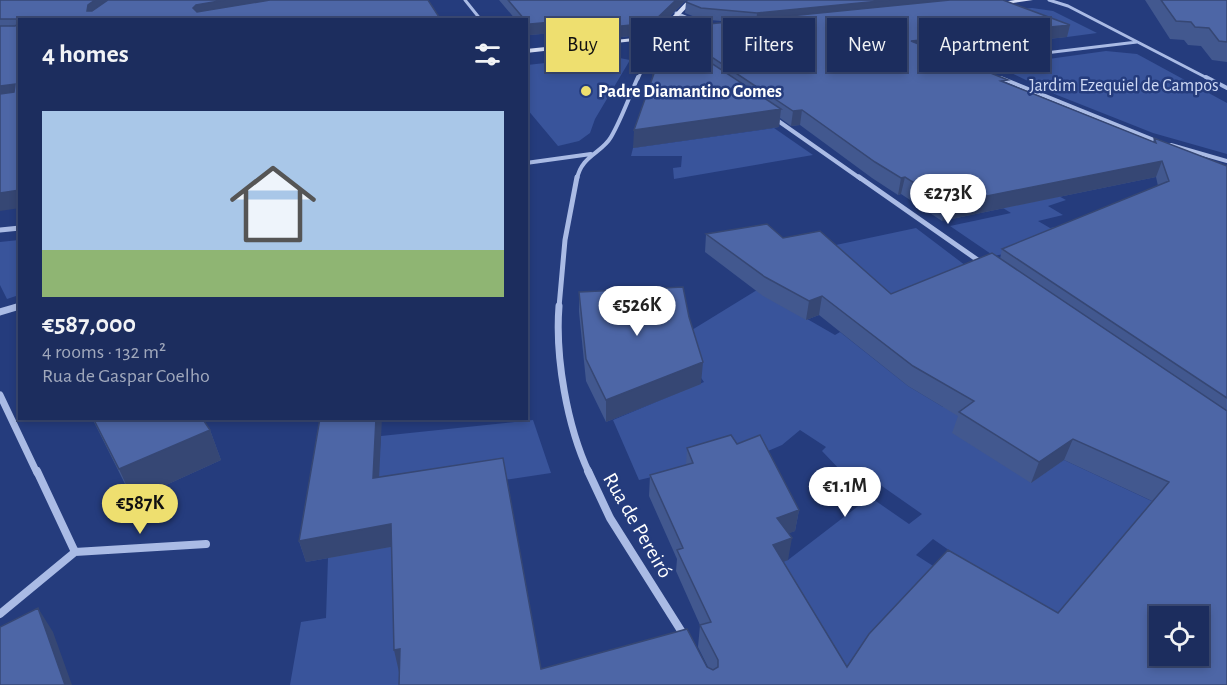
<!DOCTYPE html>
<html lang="en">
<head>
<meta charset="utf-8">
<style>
	body { margin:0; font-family:"Alegreya Sans",sans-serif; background:#253564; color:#f1f3f6; height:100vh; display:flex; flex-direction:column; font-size:22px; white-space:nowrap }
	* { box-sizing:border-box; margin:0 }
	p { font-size:20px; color:#a0a8bc }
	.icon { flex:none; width:33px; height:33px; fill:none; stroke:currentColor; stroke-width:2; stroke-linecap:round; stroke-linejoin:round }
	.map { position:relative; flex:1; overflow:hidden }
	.sheet { position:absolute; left:18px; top:18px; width:510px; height:402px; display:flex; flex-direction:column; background:#1c2d5e; border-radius:0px; box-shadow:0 3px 9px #0003,0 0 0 2px #3a4973 }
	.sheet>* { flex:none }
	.banner { position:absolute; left:546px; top:18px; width:570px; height:54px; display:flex; gap:12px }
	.buttons { position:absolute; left:1149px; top:606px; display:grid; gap:12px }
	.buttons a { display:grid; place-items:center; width:60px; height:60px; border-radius:0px; background:#1c2d5e; box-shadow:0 3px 9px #0003,0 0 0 2px #3a4973; font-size:30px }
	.price { position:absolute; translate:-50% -51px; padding:0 14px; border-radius:21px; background:#fff; color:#222; font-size:20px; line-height:39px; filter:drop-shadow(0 2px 3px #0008) }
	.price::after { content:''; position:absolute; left:50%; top:36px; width:18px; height:14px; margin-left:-9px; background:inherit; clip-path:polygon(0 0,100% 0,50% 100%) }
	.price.current { background:#eedf6f; color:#111 }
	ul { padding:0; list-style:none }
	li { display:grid; align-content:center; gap:12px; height:318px; padding:0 24px }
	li+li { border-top:2px solid #3a4973 }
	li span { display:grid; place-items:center; height:186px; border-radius:0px; color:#555 }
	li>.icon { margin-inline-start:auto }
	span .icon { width:108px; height:108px; fill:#fffc; stroke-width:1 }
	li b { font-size:26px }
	h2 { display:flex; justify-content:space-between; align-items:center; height:72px; padding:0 24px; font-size:26px }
	.tag { padding:0 21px; border-radius:0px; background:#1c2d5e; box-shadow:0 3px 9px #0003,0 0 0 2px #3a4973; font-size:21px; line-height:54px }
	.tag.current { background:#eedf6f; color:#111 }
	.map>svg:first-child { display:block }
	.green { fill:#39549b }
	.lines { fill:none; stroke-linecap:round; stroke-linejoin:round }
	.street-far4 { stroke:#aabbe5; stroke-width:3 }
	.street-far3 { stroke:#aabbe5; stroke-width:4 }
	.street-far2 { stroke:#aabbe5; stroke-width:5 }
	.street-far1 { stroke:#aabbe5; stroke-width:7 }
	.street { stroke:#aabbe5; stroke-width:8 }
	.secondary { fill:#d3dcf5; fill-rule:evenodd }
	.wall { fill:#42588f }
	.shaded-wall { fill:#364774 }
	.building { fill:#4d66a6; stroke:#364774; stroke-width:1.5; fill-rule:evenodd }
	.poi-dot { fill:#eedf6f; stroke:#253c7d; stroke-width:2 }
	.labels { text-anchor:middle; stroke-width:5; stroke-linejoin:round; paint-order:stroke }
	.far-park-label { font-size:18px; fill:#cdd8f4; stroke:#253c7d }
	.far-poi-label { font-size:18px; font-weight:bold; fill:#fff; stroke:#253c7d; text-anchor:start }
	.street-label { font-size:21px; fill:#fff; stroke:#253c7d }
</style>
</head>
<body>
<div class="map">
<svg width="1227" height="685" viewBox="0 0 1227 685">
	<rect width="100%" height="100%" fill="#253c7d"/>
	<!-- green -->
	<path class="green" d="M1032,8L1053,11L1097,33L1067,37L998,11Z
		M1106,51L1137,54L1227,103V154L1153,133L1057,95L997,66Z
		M609,56L630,60L595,119L590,133L579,141L558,146L527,109V65Z
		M774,128L813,155L674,179L673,168L681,167L682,156H631L633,148Z
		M1040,186L1066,200L1048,206L1063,215L1038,221L1050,228L1077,223L1056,243L994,256L950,226L1011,213L977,192Z
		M916,228L978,275L923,318L817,249Z
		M19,240V295L7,299L0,285V242Z
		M757,290L835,335L840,332L908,386L943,407L958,395L1064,460L1158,504L1042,640L963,560L933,539L916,555L941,571L843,685L769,567L788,560L870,497L909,524L922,514L856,468L842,472L822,451L826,447L800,430L782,445L735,465L686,469L639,480L613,420L704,382L697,372L687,333Z
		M533,420L551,473L397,496L400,685H290L301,622L326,618L328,558L369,451L380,450L381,436Z"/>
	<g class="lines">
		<!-- street-far4 -->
		<path class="street-far4" d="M465,0L481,20
			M1049,0L1068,6L1209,79
			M676,13L699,23L715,25
			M984,71L976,66L987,60L1137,42
			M638,79L653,45"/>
		<!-- street-far3 -->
		<path class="street-far3" d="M1206,77L1227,88
			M1001,78L1159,142
			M774,118L861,179
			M1171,145L1227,161
			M526,163L591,154
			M577,179C581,156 602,153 611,137C622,118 629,97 638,77"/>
		<!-- street-far2 -->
		<path class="street-far2" d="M859,177L982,263
			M0,230L20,228
			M15,307L20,306
			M559,307L565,240L577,177"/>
		<!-- street-far1 -->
		<path class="street-far1" d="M559,306C555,357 567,426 589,473
			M0,312L20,306
			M0,395L37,473"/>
		<!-- street -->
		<path class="street" d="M588,471L610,518L685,637
			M75,552L206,544
			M0,614L75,552L37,471"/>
		<!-- secondary -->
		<path class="secondary" d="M688,0H694L661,35H670V37L526,53V49L654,36Z
			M1015,0H1033L993,6L990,4Z"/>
	</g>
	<!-- wall -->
	<path class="wall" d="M0,0L20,20L0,211Z
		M499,0H686L658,28L668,34V28L731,22L700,19L685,13L686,2L1070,25L1067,37L935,51L1007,84L1153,142L1154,138L1227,166V685L399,672L391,547L306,562L299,541L379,477L541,669L708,667L698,647L700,625L676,571L677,559L649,496L650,475L686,465L687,448L737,444L799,510L795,531L789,533L788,560L783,562L847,667L1058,613L1152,501L1064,460L1031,483L952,433L958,416L908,386L819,315L806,320L763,296L705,252L706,234L783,238L891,294L1000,259L1002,249L1158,186L1156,177L942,221L901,194L898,195L872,178L800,125L791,126L780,118L779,127L633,148L652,80L653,62L650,60V44L658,28L652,34L621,37L614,32L568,36L564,32L530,35L526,31V20H516Z
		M1145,0H1227V62L1212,60L1201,46L1188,45L1184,40L1170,39Z
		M579,292L701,384L606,422L586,381L579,312Z
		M92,418H202L210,430L221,460L133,500Z"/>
	<!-- shaded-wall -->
	<path class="shaded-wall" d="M95,0H116L92,17L87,11L88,5Z
		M225,0H296L199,16L193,8L196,5Z
		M676,0H686L652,34L621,37V26Z
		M890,0H973L756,24L757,13Z
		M614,20V32L568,36L567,25Z
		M563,21L564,32L530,35V24Z
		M1070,25L1067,37L908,53L911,41Z
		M652,65H657L652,82Z
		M15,84L20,94L0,101V86Z
		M781,109L779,127L633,148L634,130Z
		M802,110L800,125L791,126L793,111Z
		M1162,161L1156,177L942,221L947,204Z
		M905,177L901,194L898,195L901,178Z
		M20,190V208L0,211V193Z
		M822,296L819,315L806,320L809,301Z
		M703,362L701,384L606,422V400Z
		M376,418H382L378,499L373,478Z
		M210,430L221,460L133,500L119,469Z
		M1073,439L1064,460L1031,483L1039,462Z
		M799,510L795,531L774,539L777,518Z
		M391,524L396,546L306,562L299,541Z
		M792,538L788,560L769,567L773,545Z
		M38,608L53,632L72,685H65Z
		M400,649L399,672L394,650Z"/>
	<!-- building -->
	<path class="building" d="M0,0H95L88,5L87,11H92L108,0H225L196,5L193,8L197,12L270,0H428L441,20H20V190L0,193V94L14,92L15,84L0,86V26H15L19,23L16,19H0Z
		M508,0H676L652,23L621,26L614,20L567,25L563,21L530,24L526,20H525Z
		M688,0H890L757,13L701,8L686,2Z
		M950,0H1003L1070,25L911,41L1008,80L1001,81L1156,143L1154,138L1227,166V398L1002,249L1169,181L1162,161L947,204L905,177L901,178L875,162L802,110L793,111L668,28Z
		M1161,0H1227V42L1219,41L1209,28L1195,27L1191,22L1176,21Z
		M658,28L781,109L634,130L657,65H652L657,50L650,44Z
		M767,224L783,238L820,231L891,294L992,253L1227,411V685H399L400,649L394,650L391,524L299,541L320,418H376L373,478L503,458L541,669L687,629L707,667L713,670L718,667V660L700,625L711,622L677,550L683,548L650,475L693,463L687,448L731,435L737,444L760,435L799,510L777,518L792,538L773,545L847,667L869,634L948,550L1058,613L1169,482L1073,439L1039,462L959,412L974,401L913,366L822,296L809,301L765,277L706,234ZM1160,616H1198V656H1160Z
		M683,287L689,317L703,362L606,400L586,359L579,292Z
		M93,418H202L210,430L119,469Z
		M38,608L65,685H0V627Z"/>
	<!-- markers -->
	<circle class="poi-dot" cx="586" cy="91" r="6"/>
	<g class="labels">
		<!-- far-park labels -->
		<g class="far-park-label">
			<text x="1124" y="91">Jardim Ezequiel de Campos</text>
		</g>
		<!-- far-poi labels -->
		<g class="far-poi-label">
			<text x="598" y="97">Padre Diamantino Gomes</text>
		</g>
		<!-- street labels -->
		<g class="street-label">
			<text transform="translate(638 525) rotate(60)" y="7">Rua de Pereiró</text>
		</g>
	</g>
</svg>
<div class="buttons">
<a><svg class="icon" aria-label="locate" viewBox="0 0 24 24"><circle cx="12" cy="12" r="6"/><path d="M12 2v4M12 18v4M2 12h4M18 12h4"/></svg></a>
</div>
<b class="price" style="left:948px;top:225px">€273K</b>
<b class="price" style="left:637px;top:337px">€526K</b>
<b class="price" style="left:845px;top:518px">€1.1M</b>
<b class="price current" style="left:140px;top:535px">€587K</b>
<div class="banner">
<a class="tag current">Buy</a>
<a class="tag">Rent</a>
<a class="tag">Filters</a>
<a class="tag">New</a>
<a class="tag">Apartment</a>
</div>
<section class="sheet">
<h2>4 homes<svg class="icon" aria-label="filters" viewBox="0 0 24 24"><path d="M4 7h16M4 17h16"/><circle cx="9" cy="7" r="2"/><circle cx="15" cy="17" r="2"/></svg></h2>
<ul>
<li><span style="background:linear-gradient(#a9c7e8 75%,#8fb573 0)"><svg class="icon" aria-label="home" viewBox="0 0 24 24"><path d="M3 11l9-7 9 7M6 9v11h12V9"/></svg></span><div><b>€587,000</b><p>4 rooms · 132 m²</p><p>Rua de Gaspar Coelho</p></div></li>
</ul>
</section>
</div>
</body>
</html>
